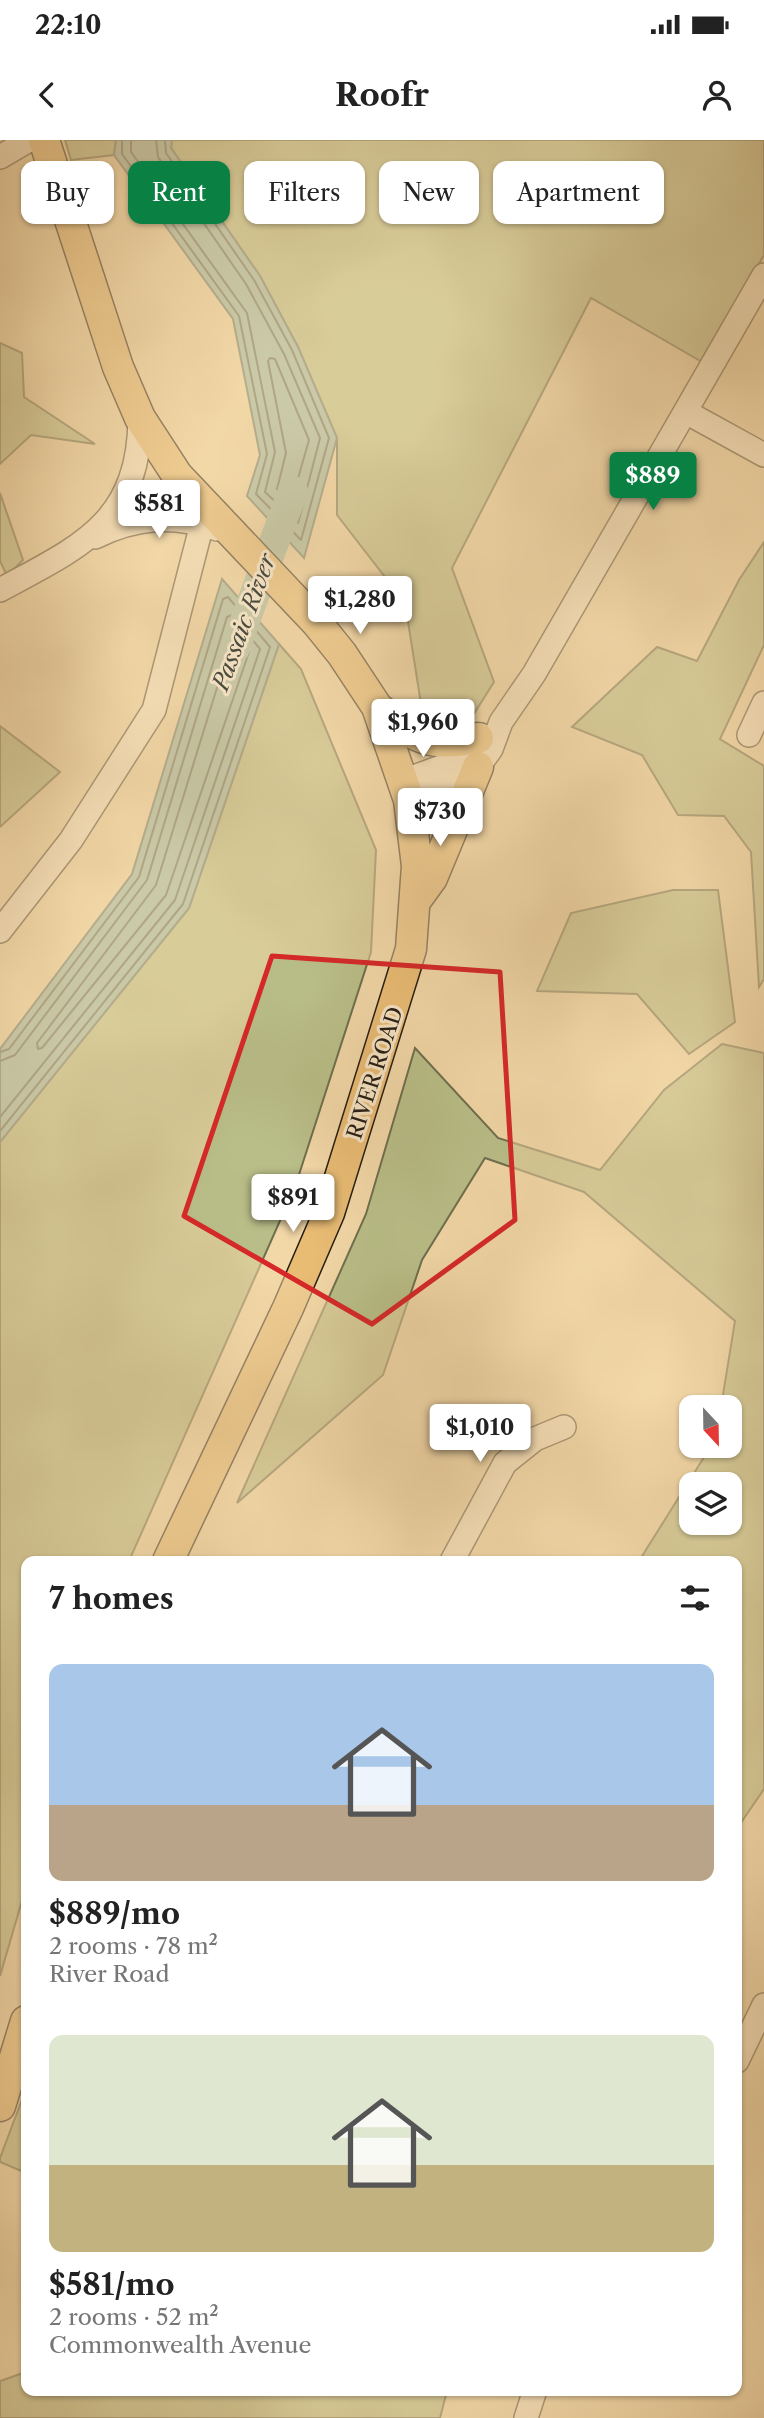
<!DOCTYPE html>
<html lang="en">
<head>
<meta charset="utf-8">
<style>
	body { margin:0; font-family:"Libre Caslon Text",serif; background:#f2f2f2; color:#222; height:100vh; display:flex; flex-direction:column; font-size:26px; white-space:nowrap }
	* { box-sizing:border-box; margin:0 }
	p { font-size:23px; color:#767676 }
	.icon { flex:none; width:38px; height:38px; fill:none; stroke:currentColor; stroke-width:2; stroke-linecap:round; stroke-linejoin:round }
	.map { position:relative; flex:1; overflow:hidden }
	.drawer { position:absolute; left:21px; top:1416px; width:721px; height:840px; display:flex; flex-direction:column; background:#fff; border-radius:14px; box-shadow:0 2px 5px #0004 }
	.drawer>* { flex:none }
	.top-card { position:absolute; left:21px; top:21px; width:723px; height:63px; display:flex; gap:14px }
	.needle { width:46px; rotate:158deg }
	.controls { position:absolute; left:679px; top:1255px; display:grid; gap:14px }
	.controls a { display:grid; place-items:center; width:63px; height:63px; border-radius:14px; background:#fff; box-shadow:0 2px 5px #0004; font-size:35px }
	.price { position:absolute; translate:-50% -60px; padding:0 16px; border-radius:7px; background:#fff; color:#222; font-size:23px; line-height:46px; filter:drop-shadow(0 2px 4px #0008) }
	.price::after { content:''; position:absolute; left:50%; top:42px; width:21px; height:16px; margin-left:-10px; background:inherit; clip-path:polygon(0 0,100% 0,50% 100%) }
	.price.active { background:#0b8043; color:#fff }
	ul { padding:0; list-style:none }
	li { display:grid; align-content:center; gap:14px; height:371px; padding:0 28px }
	li span { display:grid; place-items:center; height:217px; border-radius:14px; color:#555 }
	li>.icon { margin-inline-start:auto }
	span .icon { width:126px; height:126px; fill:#fffc; stroke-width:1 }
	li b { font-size:30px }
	h2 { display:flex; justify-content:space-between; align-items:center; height:84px; padding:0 28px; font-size:30px }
	.pill { padding:0 24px; border-radius:14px; background:#fff; box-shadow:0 2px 5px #0004; font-size:24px; line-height:63px }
	.pill.active { background:#0b8043; color:#fff }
	.status { display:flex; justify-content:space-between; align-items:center; height:49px; padding:0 35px; background:#fff; direction:ltr }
	.status svg { height:19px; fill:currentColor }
	header { display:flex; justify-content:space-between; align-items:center; height:91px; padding:0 28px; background:#fff; font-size:32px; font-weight:700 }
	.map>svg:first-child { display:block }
	.green { fill:#b9be88; stroke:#6f6e4e; stroke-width:2; fill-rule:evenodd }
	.water { fill:#9bbaa8; stroke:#6c7b6d; stroke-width:2 }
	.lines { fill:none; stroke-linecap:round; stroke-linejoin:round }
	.shore { stroke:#606c5e; stroke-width:2 }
	.river { stroke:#9bbaa8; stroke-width:30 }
	.minor-casing { stroke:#584c39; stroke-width:26 }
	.major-casing { stroke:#251d14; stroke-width:33 }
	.minor { stroke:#f7e5c6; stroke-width:23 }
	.major { stroke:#e9bc74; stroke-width:30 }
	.marked { fill:none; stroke:#d62828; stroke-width:5; stroke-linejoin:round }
	.labels { text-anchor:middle; stroke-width:6; stroke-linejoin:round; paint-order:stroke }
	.street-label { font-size:21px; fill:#251d14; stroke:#f7e5c6 }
	.water-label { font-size:23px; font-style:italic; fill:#484c40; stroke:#f7e5c6 }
</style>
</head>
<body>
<div class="status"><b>22:10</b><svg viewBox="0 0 49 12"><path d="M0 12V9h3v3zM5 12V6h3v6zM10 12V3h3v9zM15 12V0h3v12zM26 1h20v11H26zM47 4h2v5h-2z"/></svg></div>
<header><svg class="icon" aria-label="back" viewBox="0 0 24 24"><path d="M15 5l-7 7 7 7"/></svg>Roofr<svg class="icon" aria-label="person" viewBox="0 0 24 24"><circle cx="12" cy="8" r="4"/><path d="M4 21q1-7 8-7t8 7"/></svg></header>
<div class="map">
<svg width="764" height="2278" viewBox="0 0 764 2278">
	<rect width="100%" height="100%" fill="#f2d7a7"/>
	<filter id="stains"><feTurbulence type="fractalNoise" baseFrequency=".00286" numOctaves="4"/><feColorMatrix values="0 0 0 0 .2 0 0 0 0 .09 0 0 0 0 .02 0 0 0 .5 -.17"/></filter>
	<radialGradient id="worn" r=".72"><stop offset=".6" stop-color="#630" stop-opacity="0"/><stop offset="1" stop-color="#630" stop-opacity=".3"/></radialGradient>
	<!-- green -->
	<path class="green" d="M65,0H116L114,15L71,20Z
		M172,0H764V115L702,222L591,158L452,428L494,542L472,577L423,576L405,463L337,375V298L298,207L260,136L171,8Z
		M0,203L22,213L24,257L95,304L31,295L0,324Z
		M0,353L23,420L7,436L0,421Z
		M764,402V505L720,599L764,626V839L759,847L751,712L724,676L678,675L642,615L572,587L657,507L697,521L739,440Z
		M279,504L301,529L376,710L371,812L295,1047L129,1421H26V1747L0,1836V1002L189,768Z
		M0,586L60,632L0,687Z
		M673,750H718L735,882L689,914L637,854L537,851L571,773Z
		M722,904L764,913V1649L738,1687L737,1421H639L711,1306H730V1267H721L735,1181L584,1052L485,1018L422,1120L383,1235L237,1363L366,1074L415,908L498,998L600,1030L664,950ZM691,1344H730V1382H691Z
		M26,1949V2033L0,2022V2018Z
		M26,2232V2250L447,2251L440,2278H0V2241Z"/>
	<!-- water -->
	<path class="water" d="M116,0H172L171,8L260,136L298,207L337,298L304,418L247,356L260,315L233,179L114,15Z
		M222,439L279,504L189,768L0,1002V909L132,734Z"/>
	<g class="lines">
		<!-- shore -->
		<path class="shore" d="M122,0V14L239,176L267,314L256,354L301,400L329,298L292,210L254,140L166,13L165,0
			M131,0V12L247,173L275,312L265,352L298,383L320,298L284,214L246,144L158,17L156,0
			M270,218L275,219L309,300L291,363L277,349L286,313L268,221Z
			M233,496H237L249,512L166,755L42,908L38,909L37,903L156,745Z
			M0,912L9,909L139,737L223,459L228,457L270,507L183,764L0,991
			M0,921L15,915L147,740L227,477L232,475L260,509L175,760L0,977"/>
		<!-- river -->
		<path class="river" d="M235,508L293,351"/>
		<!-- minor casing -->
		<g class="minor-casing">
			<path id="minor" d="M0,17L29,0
				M686,272L764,315
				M95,397C136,377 173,374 217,389
				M0,450C81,406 139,383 140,278
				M749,595L764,563
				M403,641L452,623L481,595
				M409,660L442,651L478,627L491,609L501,582L534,534L764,135
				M0,791L71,700L154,570L202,384
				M452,1421L505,1323L535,1299L564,1287
				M737,1921L764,1865
				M526,2278L535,2250"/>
		</g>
		<!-- major casing -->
		<g class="major-casing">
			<path id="major" d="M44,0L118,227L140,278L177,335L317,483L342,514L377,567L409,660L417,726L411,809L329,1073L288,1168L168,1421
				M378,568C416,599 427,607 478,598
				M416,760L432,738L478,627
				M0,1966L26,1881"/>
		</g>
		<!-- minor -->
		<use href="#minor" class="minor"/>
		<!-- major -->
		<use href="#major" class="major"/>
	</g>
	<!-- marked area -->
	<path d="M0 0H764V2278H0ZM272,816L500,832L515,1080L372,1184L184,1076Z" fill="#f2d7a7" fill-opacity=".55" fill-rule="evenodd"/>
	<path class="marked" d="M272,816L500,832L515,1080L372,1184L184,1076Z"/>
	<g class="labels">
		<!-- street labels -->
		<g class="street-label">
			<text transform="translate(375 933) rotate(-72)" y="7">RIVER ROAD</text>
		</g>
		<!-- water labels -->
		<g class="water-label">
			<text transform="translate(244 482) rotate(-70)" y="8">Passaic River</text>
		</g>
	</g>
	<rect width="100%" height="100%" filter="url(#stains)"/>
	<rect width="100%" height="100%" fill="url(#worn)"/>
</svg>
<div class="controls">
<a><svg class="needle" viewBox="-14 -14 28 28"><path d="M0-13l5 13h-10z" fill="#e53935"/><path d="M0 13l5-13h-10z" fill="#767676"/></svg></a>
<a><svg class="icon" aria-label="layers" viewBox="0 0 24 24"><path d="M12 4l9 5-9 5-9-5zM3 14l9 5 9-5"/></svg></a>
</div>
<b class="price active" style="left:653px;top:372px">$889</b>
<b class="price" style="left:159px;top:400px">$581</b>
<b class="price" style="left:360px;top:496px">$1,280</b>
<b class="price" style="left:423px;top:619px">$1,960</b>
<b class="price" style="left:440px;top:708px">$730</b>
<b class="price" style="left:293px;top:1094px">$891</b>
<b class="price" style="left:480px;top:1324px">$1,010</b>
<div class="top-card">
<a class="pill">Buy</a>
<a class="pill active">Rent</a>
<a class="pill">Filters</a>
<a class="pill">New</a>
<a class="pill">Apartment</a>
</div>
<section class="drawer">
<h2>7 homes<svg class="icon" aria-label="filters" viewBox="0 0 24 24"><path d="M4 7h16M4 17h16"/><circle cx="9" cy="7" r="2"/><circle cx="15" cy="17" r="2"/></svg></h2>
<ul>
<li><span style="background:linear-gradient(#a9c7e8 65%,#b9a48a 0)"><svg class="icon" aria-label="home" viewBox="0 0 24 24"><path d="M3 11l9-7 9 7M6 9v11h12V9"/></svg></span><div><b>$889/mo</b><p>2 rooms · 78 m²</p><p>River Road</p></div></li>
<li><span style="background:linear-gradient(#dfe7d0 60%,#c2b280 0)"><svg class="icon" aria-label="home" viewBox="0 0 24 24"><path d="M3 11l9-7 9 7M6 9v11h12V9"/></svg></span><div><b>$581/mo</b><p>2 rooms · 52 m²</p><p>Commonwealth Avenue</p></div></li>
</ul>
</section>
</div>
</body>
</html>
